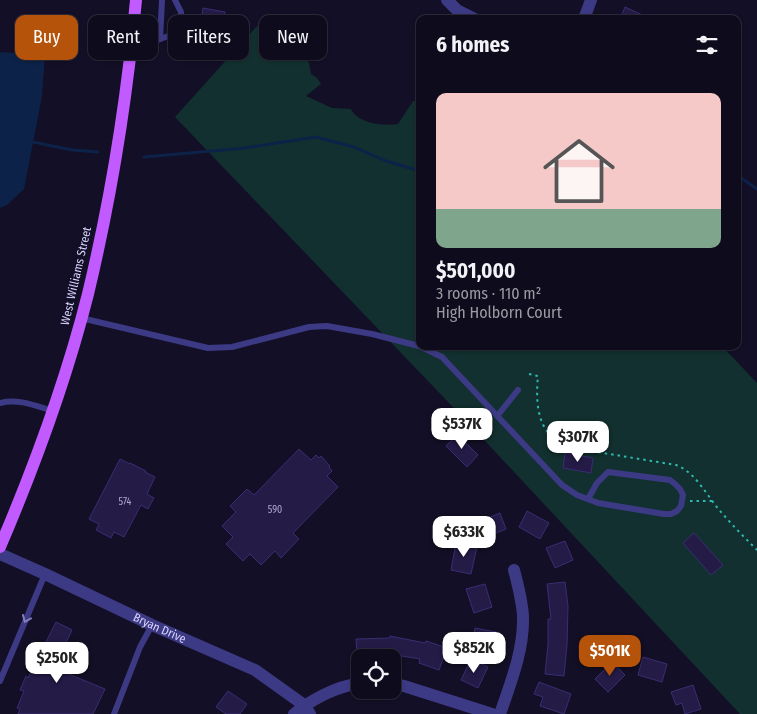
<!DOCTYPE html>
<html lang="en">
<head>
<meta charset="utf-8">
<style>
	body { margin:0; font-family:"Fira Sans Condensed",sans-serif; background:#171425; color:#f1f3f6; height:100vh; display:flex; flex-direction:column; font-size:19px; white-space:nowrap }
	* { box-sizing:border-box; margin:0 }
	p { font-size:16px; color:#9b9ba3 }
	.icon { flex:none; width:28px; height:28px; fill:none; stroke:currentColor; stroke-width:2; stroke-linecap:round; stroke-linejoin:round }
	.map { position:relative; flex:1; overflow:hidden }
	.drawer { position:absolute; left:416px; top:15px; width:325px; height:335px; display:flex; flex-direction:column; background:#0e0b1c; border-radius:10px; box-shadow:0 1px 4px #0004,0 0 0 1px #2e2b3b }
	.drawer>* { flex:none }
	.hud { position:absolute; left:15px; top:15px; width:326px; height:45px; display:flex; gap:10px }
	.controls { position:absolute; left:351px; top:649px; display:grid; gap:10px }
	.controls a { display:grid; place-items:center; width:50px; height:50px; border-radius:10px; background:#0e0b1c; box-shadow:0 1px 4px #0004,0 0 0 1px #2e2b3b; font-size:25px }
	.price { position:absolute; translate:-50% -42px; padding:0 11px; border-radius:10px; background:#fff; color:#222; font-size:16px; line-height:32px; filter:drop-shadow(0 1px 2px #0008) }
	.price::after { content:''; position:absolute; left:50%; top:30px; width:15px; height:11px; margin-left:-8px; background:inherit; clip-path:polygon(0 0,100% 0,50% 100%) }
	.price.selected { background:#b45309; color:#fff }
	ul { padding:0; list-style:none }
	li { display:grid; align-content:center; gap:10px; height:265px; padding:0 20px }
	li span { display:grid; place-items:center; height:155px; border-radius:10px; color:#555 }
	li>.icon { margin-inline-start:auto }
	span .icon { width:90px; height:90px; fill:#fffc; stroke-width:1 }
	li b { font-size:21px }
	h2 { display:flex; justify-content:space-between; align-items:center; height:60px; padding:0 20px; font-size:21px }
	.chip { padding:0 18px; border-radius:10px; background:#0e0b1c; box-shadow:0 1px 4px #0004,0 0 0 1px #2e2b3b; font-size:18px; line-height:45px }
	.chip.selected { background:#b45309; color:#fff }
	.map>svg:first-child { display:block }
	.green { fill:#12302f }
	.water { fill:#0c2248 }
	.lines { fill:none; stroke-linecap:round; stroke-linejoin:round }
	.stream { stroke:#0c2248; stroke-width:3 }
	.building { fill:#241b47; stroke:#3b2d73 }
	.path { stroke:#2fb8b0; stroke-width:2; stroke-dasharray:2.5 4; stroke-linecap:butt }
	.lane { stroke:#3d3a85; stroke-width:6 }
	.street { stroke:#3d3a85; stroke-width:12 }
	.primary { stroke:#c25bff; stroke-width:12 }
	.oneway { stroke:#837fbc }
	.labels { text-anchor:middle; stroke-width:4.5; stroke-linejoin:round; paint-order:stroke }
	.number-label { font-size:10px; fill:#aca6d1 }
	.street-label { font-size:12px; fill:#d9d4ff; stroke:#130f26 }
</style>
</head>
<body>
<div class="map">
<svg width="757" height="714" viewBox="0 0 757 714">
	<rect width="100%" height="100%" fill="#130f26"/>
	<!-- green -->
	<path class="green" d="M257,26L307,50L304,56L309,63L311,74L317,78L321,84L306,96L332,108L351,109C358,124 384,126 398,124L413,101H420V346H722L757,383V714H740L473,428L175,117Z"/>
	<!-- water -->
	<path class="water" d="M0,52L45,55L42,96L24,189L7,205L0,208Z"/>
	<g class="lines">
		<!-- stream -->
		<path class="stream" d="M33,142L72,150L98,152
			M144,157L245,148L316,137L354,147L386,161L420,171
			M738,176L757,189"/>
	</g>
	<!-- building -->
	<path class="building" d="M625,7L651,19H620Z
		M203,8L225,12L224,19L248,21L246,41L221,38L218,54L205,52L206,47L197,46Z
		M457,434L478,455L467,467L446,446Z
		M299,449L311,460L316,455L319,458L321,456L330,466L329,467L332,471L327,476L338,487L293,533L299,539L281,558L275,551L261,565L250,554L243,561L226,544L233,537L222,526L236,512L230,506L247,489L254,495Z
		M565,453L593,458L591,473L563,468Z
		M120,459L130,464V463L146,471L145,472L155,477L147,494L154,498L148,509L141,505L124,537L114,532L111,538L96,530L99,524L89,519Z
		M527,511L549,523L540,539L519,527Z
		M500,513L506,529L484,538L478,522Z
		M694,533L723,565L711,575L683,543Z
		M565,541L573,560L555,568L546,548Z
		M456,543L477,547L471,574L451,570Z
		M565,582L568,606L567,645L564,676L545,674L548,644V619H551L547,584Z
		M485,584L492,607L474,613L466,589Z
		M56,622L72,630L54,668L105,689L93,714H18L20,709L17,708L24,691L20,690L26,676L28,678Z
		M475,628L496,632L493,651L472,647Z
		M390,636L425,643L426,641L447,648L439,670L419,663L420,659L378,652V655H357L356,639L390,638Z
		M643,657L667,664L662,682L638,675Z
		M471,659L488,667L478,688L461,680Z
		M612,662L625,675L608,692L595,679Z
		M539,682L571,694L564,714L540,706L543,697L534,694Z
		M693,685L701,709L685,714L682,703L676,705L671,692Z
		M228,691L247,704L240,714H226L216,707Z"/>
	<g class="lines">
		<!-- path -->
		<path class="path" d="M529,374L538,376C535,407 538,439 573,448L676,465C697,473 707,497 722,513C733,526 745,538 757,550
			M690,501H712"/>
		<!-- lane -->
		<path class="lane" d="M160,39L162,0
			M131,51L160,39L180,32L181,12L175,0
			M81,318L208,348L232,347L309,327L327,326L372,334L419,346L442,357L562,485L577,495L598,503L664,514H671L677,511L681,506L683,495L680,489L675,484L670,480L608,472L597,483L588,499
			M0,403C18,398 36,406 53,411
			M498,415L518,390
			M0,681L45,574
			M114,714L140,647L152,625"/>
		<!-- street -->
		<g class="street">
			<path d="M447,0L457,10L475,19"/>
			<path d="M584,19L591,0"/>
			<path id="s1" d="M0,554L45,574L152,625L255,670L304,705L310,714"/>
			<path d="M392,684L404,686L492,714"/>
			<path d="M294,714C312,699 336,687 360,683"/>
			<path d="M500,714C511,682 524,650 523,616C522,600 518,585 514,570"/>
		</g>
		<!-- primary -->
		<path class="primary" d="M0,547C35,465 66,381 88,294C111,198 127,99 136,0"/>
	</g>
	<!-- one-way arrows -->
	<defs><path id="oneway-chevron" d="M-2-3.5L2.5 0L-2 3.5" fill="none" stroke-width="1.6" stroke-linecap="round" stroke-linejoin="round" transform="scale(1.25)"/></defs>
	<use class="oneway" href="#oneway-chevron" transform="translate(26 619) rotate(113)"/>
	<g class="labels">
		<!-- number labels -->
		<g class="number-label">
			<text x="125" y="505">574</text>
			<text x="275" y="513">590</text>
		</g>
		<!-- street labels -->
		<g class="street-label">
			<text transform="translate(76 276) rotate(-77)" y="4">West Williams Street</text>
			<text dy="4" stroke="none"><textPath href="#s1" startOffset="176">Bryan Drive</textPath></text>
		</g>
	</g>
</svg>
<div class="controls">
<a><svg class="icon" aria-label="locate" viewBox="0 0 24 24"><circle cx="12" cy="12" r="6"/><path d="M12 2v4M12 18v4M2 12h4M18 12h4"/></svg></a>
</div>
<b class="price" style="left:462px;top:450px">$537K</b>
<b class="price" style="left:578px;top:463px">$307K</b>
<b class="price" style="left:464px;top:558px">$633K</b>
<b class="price" style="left:474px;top:674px">$852K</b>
<b class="price selected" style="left:610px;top:677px">$501K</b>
<b class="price" style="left:57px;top:684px">$250K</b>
<div class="hud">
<a class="chip selected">Buy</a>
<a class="chip">Rent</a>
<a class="chip">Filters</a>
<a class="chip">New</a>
</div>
<section class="drawer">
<h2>6 homes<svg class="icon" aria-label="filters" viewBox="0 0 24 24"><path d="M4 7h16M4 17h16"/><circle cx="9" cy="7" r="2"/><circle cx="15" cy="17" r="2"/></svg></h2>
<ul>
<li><span style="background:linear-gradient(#f6c9c9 75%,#7fa58c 0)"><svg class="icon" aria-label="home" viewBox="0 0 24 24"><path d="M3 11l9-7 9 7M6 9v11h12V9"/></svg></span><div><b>$501,000</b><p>3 rooms · 110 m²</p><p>High Holborn Court</p></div></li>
</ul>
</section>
</div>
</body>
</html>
